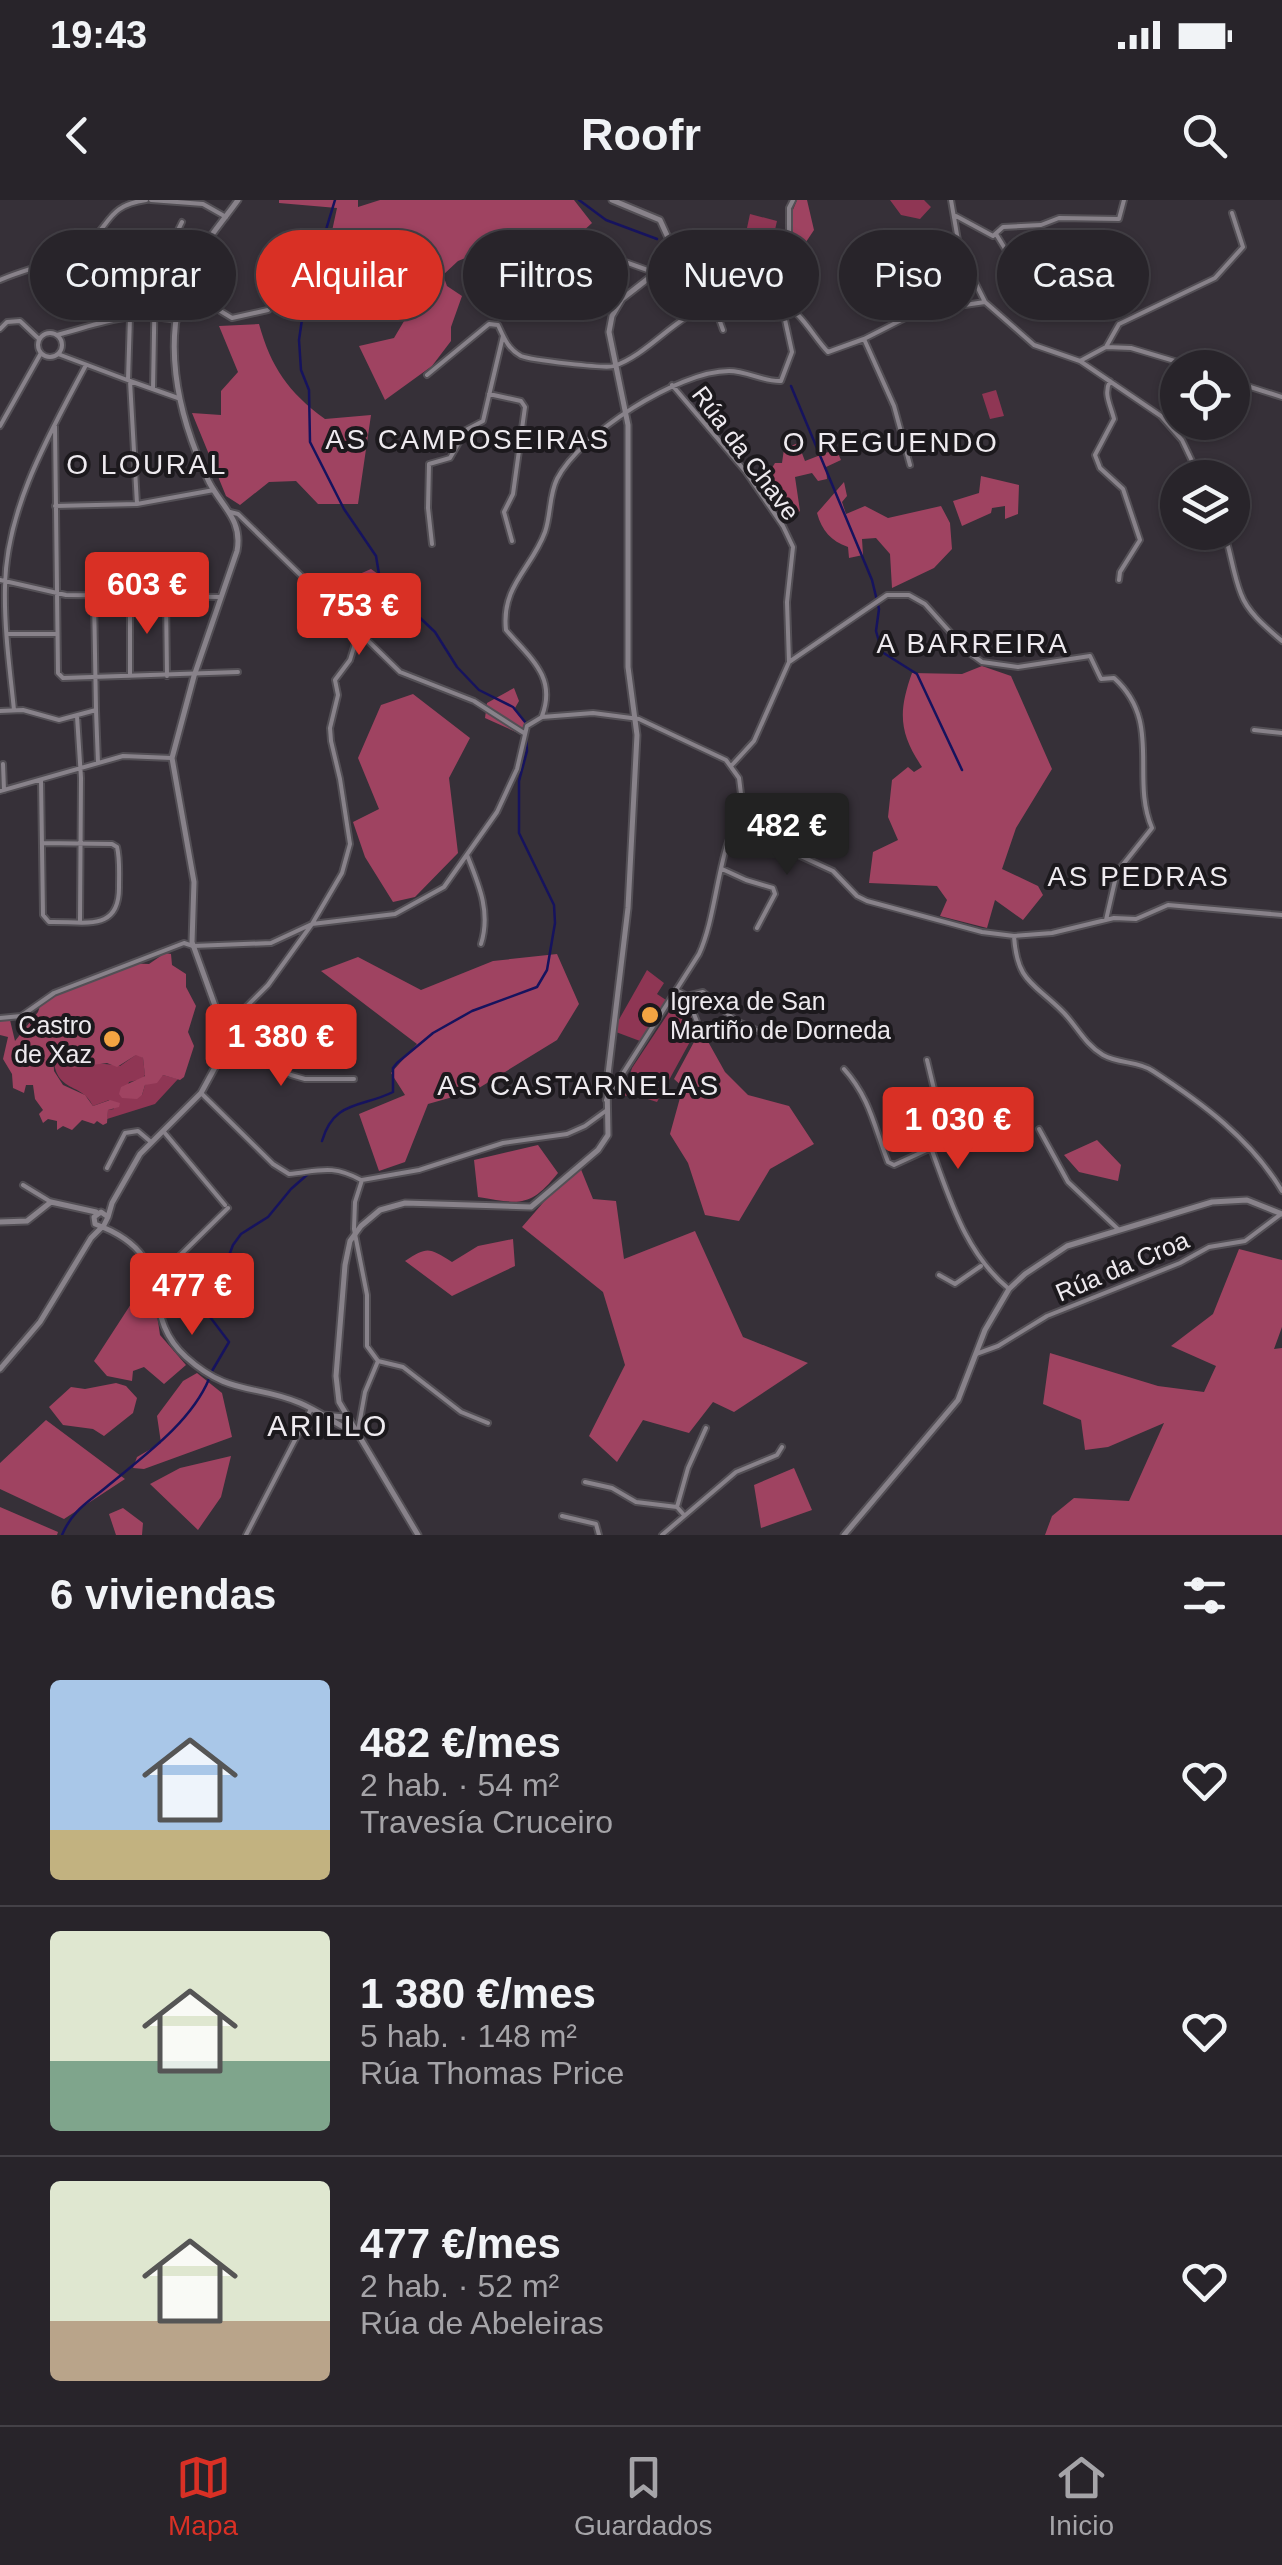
<!DOCTYPE html>
<html lang="es">
<head>
<meta charset="utf-8">
<style>
	body { margin:0; font-family:Arial,sans-serif; background:#302c32; color:#f1f3f6; height:100vh; display:flex; flex-direction:column; font-size:38px; white-space:nowrap }
	* { box-sizing:border-box; margin:0 }
	p { font-size:32px; color:#a5a4a8 }
	.icon { flex:none; width:55px; height:55px; fill:none; stroke:currentColor; stroke-width:2; stroke-linecap:round; stroke-linejoin:round }
	.map { position:relative; height:1335px; overflow:hidden }
	.side { display:flex; flex-direction:column; background:#28242a; flex:1 }
	.side>* { flex:none }
	.top-card { position:absolute; left:30px; top:30px; width:1222px; height:90px; display:flex; gap:20px }
	.buttons { position:absolute; left:1160px; top:150px; display:grid; gap:20px }
	.buttons a { display:grid; place-items:center; width:90px; height:90px; border-radius:50%; background:#28242a; box-shadow:0 2px 8px #0004,0 0 0 2px #444147; font-size:50px }
	.price { position:absolute; translate:-50% -85px; padding:0 22px; border-radius:10px; background:#d93025; color:#fff; font-size:32px; line-height:65px; filter:drop-shadow(0 2px 5px #0008) }
	.price::after { content:''; position:absolute; left:50%; top:60px; width:30px; height:22px; margin-left:-15px; background:inherit; clip-path:polygon(0 0,100% 0,50% 100%) }
	.price.on { background:#222; color:#fff }
	ul { padding:0; list-style:none }
	li { display:flex; align-items:center; gap:30px; height:250px; padding:0 50px }
	li+li { border-top:2px solid #444147 }
	li span { display:grid; place-items:center; flex:none; width:280px; height:200px; border-radius:10px; color:#555 }
	li>.icon { margin-inline-start:auto }
	span .icon { width:120px; height:120px; fill:#fffc; stroke-width:1 }
	li b { font-size:42px }
	h2 { display:flex; justify-content:space-between; align-items:center; height:120px; padding:0 50px; font-size:42px }
	.pill { padding:0 35px; border-radius:45px; background:#28242a; box-shadow:0 2px 8px #0004,0 0 0 2px #444147; font-size:35px; line-height:90px }
	.pill.on { background:#d93025; color:#fff }
	.status { display:flex; justify-content:space-between; align-items:center; height:70px; padding:0 50px; background:#28242a; direction:ltr }
	.status svg { height:28px; fill:currentColor }
	header { display:flex; justify-content:space-between; align-items:center; height:130px; padding:0 50px; background:#28242a; font-size:45px; font-weight:800 }
	.dock { display:flex; justify-content:space-around; align-items:center; height:140px; border-top:2px solid #444147; background:#28242a; font-size:28px; color:#a5a4a8 }
	.dock a { display:grid; justify-items:center; gap:5px }
	.dock .on { color:#d93025 }
	.map>svg:first-child { display:block }
	.green { fill:#8f3654 }
	.forest { fill:#9f4361 }
	.lines { fill:none; stroke-linecap:round; stroke-linejoin:round }
	.stream { stroke:#16135e; stroke-width:2.5 }
	.street-casing { stroke:#534f55; stroke-width:8 }
	.secondary-casing { stroke:#534f55; stroke-width:9 }
	.street { stroke:#88828a; stroke-width:4 }
	.secondary { stroke:#88828a; stroke-width:5 }
	.poi-dot { fill:#f3a442; stroke:#1c191d; stroke-width:4 }
	.labels { text-anchor:middle; stroke-width:8; stroke-linejoin:round; paint-order:stroke }
	.street-label { font-size:25px; fill:#eeeaef; stroke:#1c191d }
	.poi-label { font-size:25px; fill:#eeeaef; stroke:#1c191d; text-anchor:start }
	.neighbourhood-label { font-size:28px; letter-spacing:2.5px; fill:#eeeaef; stroke:#1c191d }
	.quarter-label { font-size:30px; letter-spacing:2.5px; fill:#eeeaef; stroke:#1c191d }
</style>
</head>
<body>
<div class="status"><b>19:43</b><svg viewBox="0 0 49 12"><path d="M0 12V9h3v3zM5 12V6h3v6zM10 12V3h3v9zM15 12V0h3v12zM26 1h20v11H26zM47 4h2v5h-2z"/></svg></div>
<header><svg class="icon" aria-label="back" viewBox="0 0 24 24"><path d="M15 5l-7 7 7 7"/></svg>Roofr<svg class="icon" aria-label="search" viewBox="0 0 24 24"><circle cx="10" cy="10" r="6"/><path d="M15 15l6 6"/></svg></header>
<div class="map">
<svg width="1282" height="1335" viewBox="0 0 1282 1335">
	<rect width="100%" height="100%" fill="#363038"/>
	<!-- green -->
	<path class="green" d="M890,0H924L931,7L920,19L901,15Z
		M750,14L777,21L774,34L747,28Z
		M996,190L1004,216L990,219L982,194Z
		M647,770L664,783L657,794L669,802L640,841L616,832L617,823Z
		M679,797L685,799L698,827L657,902L635,895L623,896L632,868Z
		M64,842L66,847L61,855L68,865C85,865 104,862 120,866L137,854L143,858L145,875L142,879L129,882L123,898L142,895L145,885L163,875L178,879L155,904L107,919L108,910L114,909L109,900L93,906C81,880 53,896 53,850Z"/>
	<!-- forest -->
	<path class="forest" d="M279,0H358V7L380,0H574L592,23L501,106L475,54L458,61L443,75L447,86L462,96L451,127V141L432,166L385,200L359,146L394,138L410,111L398,118C364,95 355,93 316,105L337,8L279,3Z
		M797,0H807L814,30L798,54L794,51L792,12Z
		M259,124C271,167 288,192 325,219L371,215L358,304H318L296,281L269,282L240,305L226,296L192,213L221,215V191L238,172L219,126Z
		M798,243L805,261L836,249L841,260L826,267L827,279L818,281L812,273L795,277L800,311L792,316L784,307L782,318L768,299L770,271L775,263H782L784,249Z
		M981,276L1019,285L1018,314L1005,319V306L992,308L991,313L962,326L953,301L979,293Z
		M844,282L847,296L842,302L846,314L865,306L888,318L941,306L950,323L952,349L934,368L892,388L890,354L876,338L862,339L863,355L849,358L848,347C831,341 822,331 817,313Z
		M371,369L403,392L399,418L384,413L348,379Z
		M982,466L1011,476L1052,569L1016,628L1002,669L1038,686L1043,695L1023,720L995,700L987,728L940,716L947,700L937,686L869,683L873,652L898,640L888,617L892,580L908,567L914,572L922,567C899,533 898,512 912,473L962,474Z
		M514,488L519,501L515,508L526,524L518,533L485,518L487,503Z
		M413,494L470,538L449,578L458,653L415,697L393,702L365,657L353,622L379,609L358,558L381,505Z
		M165,753L171,754L172,765L186,774V787L196,806L188,832L194,846L184,877L180,880L163,875L157,883L145,885L142,895L137,899L122,898L119,894L121,887L145,876L143,858L136,855L117,867L107,863L73,868L61,855L66,847L64,843L53,851L54,871L63,885L85,895L93,906L110,900L120,903L119,907L108,910L107,923L103,925L97,921L94,924L82,920L72,930L63,926L57,930V921L48,919L43,923L39,914L43,910L35,899L33,885H26L24,893L13,888L12,874L3,859L8,837L0,835V816L10,820L15,841L38,812L42,800H48L76,783L103,776L122,763L149,764Z
		M557,754L579,804L557,840L474,891L428,904L405,962L379,971L359,914L405,895L391,873L417,844L321,771L358,757L421,790L493,761Z
		M701,829L725,872L748,895L789,906L814,944L770,969L739,1021L705,1015L688,963L670,934L683,887L674,879Z
		M1097,940L1121,965L1118,981L1079,972L1064,955Z
		M538,945L558,973C530,1008 520,1004 478,997L474,960Z
		M580,967L593,999L616,1001L624,1059L695,1031L743,1137L808,1163L734,1212L713,1202L689,1233L643,1220L617,1262L589,1236L625,1165L603,1092L522,1027L561,982Z
		M513,1039L515,1066L452,1096L405,1061C428,1046 429,1048 452,1062L478,1046Z
		M1239,1049L1282,1060V1127L1274,1149L1282,1148V1335H1045L1052,1316L1074,1298L1129,1301L1164,1223L1108,1247L1085,1250L1081,1220L1043,1204L1050,1153L1158,1186L1204,1192L1216,1166L1171,1146L1213,1114Z
		M142,1087L157,1114L160,1135L186,1165L164,1184L144,1167L133,1171L132,1181L107,1176L94,1161Z
		M197,1173L222,1193L232,1237L144,1269L133,1268L137,1257L161,1243L157,1216L183,1181Z
		M116,1183L126,1186L137,1198L133,1213L104,1236L93,1229L63,1225L49,1207L71,1187L85,1189Z
		M46,1220L125,1279L64,1319L0,1289V1263Z
		M231,1256L221,1297L198,1330L150,1284L180,1268Z
		M794,1268L812,1310L761,1328L754,1285Z
		M0,1307L58,1332L57,1335H0Z
		M123,1308L143,1323L142,1335H116L109,1314Z"/>
	<g class="lines">
		<!-- stream -->
		<path class="stream" d="M335,0L305,99L299,140L301,170L309,190L310,242L344,309L376,356L380,380L435,432L457,467L479,490L513,507L525,522
			M579,0L606,20L657,39
			M690,44L731,59L756,80
			M791,186L872,380L879,409L876,431L882,452L917,474L962,570
			M322,941C334,900 361,908 393,892V868L397,863L433,833L472,811L537,787L547,770L555,723L554,705L519,633V581L527,551L526,537
			M212,1171L229,1142L207,1113L233,1045L241,1034L268,1017L291,989L308,974
			M62,1335C73,1309 89,1302 110,1284C145,1255 191,1222 209,1179"/>
		<!-- street casing -->
		<g class="street-casing">
			<path id="street" d="M151,0L203,4L226,17
				M951,0L960,52L985,102L1034,145L1080,161L1161,216L1182,240L1200,278
				M956,16L993,36L1003,27L1041,25L1059,18L1119,19L1124,0
				M996,34L1028,86
				M938,35L958,51
				M598,37L615,110
				M600,53L656,73
				M0,80C27,68 59,63 83,47C112,26 105,6 146,0
				M184,89L232,118L268,110
				M781,104C801,110 813,137 828,152L864,139L917,112L985,102
				M0,129L7,122L20,121L39,139
				M38 145a12 12 0 1 1 24 0a12 12 0 1 1-24 0Z
				M57,135C103,123 126,111 177,120
				M864,139L894,206L910,265
				M1106,147L1119,124L1215,78L1243,47L1232,13
				M58,154L130,181
				M1080,161L1106,147L1131,148L1198,168
				M427,175L489,124L498,125C504,138 508,149 521,156C531,160 606,169 614,166C651,153 676,114 714,105L723,130
				M128,180L130,117
				M1110,181C1103,194 1111,206 1114,219L1095,255L1100,268L1123,289L1140,340L1120,372L1119,380
				M672,185L746,272L783,326L793,347L787,402L789,462
				M1232,187L1244,185L1282,197
				M153,189L155,77L182,22
				M489,194L521,201L525,207L513,294L504,312L512,341
				M1232,204L1244,209
				M0,226L41,153
				M55,226L58,473L63,478L238,472
				M137,304L130,181L178,198
				M55,306L137,304L214,290
				M230,312L238,314L400,472L474,501L524,533
				M1224,332C1231,353 1233,374 1241,394C1248,413 1267,428 1282,441
				M432,344L428,308L429,264L450,258L466,230L483,221L503,136
				M0,380L66,395L221,397
				M94,397L96,510
				M166,397L167,476
				M7,434H57
				M130,476V397
				M14,510C10,470 4,429 5,387C6,308 50,233 86,165
				M0,511L23,510L59,520L96,510L98,563
				M77,516L81,578L80,721
				M542,516C557,477 530,458 506,430C501,386 532,368 545,332C551,315 549,295 557,279C580,234 678,171 729,171C747,171 764,182 781,181L792,152L777,83L789,53V8L793,0
				M1254,530L1282,533
				M3,564L4,590
				M732,565L754,541L789,462L887,395H909L925,404L968,452L982,462L1018,467L1090,456L1101,479L1114,478C1163,522 1130,577 1152,628L1117,672L1106,720
				M41,580L43,715L49,722C84,721 120,733 119,686C119,673 120,659 117,647L112,644L42,643
				M0,591L123,556L172,558
				M467,655C479,685 491,712 481,744
				M722,669L746,680L773,688L775,694L757,728
				M1014,736L1052,733L1114,718L1136,719L1168,705L1282,715
				M678,791L687,796L703,792L736,821L763,833
				M687,796L699,827
				M0,818L21,816L54,793L184,743L193,746L271,743L312,724L342,673L350,644L340,579L331,541L330,528L338,495L335,480L350,460L358,434
				M223,830L268,785L312,724L395,714L444,687L497,612L517,569L527,526L542,517L593,513L639,519L726,560L739,578L743,610L779,646L833,671L857,696L867,701L982,732L1014,736C1017,781 1032,782 1061,810C1076,824 1084,844 1103,855C1119,864 1139,861 1153,871C1202,903 1251,939 1282,991
				M224,840L291,875L305,879H354
				M927,860L944,931V940L931,948C950,999 965,1053 1009,1089
				M844,869C870,898 874,926 888,962L894,965L931,948
				M201,893L273,964L289,974C319,971 332,964 361,980
				M606,900L699,754C718,713 717,647 743,610
				M939,914L995,892
				M1039,929L1068,982L1119,1030
				M164,932L225,1005
				M107,968L125,933L138,931L151,942
				M362,980L419,970L503,943L567,934L585,926L607,910
				M23,985L51,1002
				M939,1075L955,1084L981,1066
				M155,1080L228,1008
				M976,1154L998,1146L1047,1116L1180,1063L1209,1047L1245,1041L1281,1014
				M378,1161L403,1167L461,1212L488,1223
				M358,1231L365,1192L378,1161L367,1146V1095L354,1029L355,1002L362,980
				M585,1282L612,1288L636,1302L677,1307L684,1315
				M677,1307L688,1268L706,1228
				M562,1316L596,1324L599,1335
				M246,1335L311,1209
				M662,1335L736,1272L777,1255L782,1247"/>
		</g>
		<!-- secondary casing -->
		<g class="secondary-casing">
			<path id="secondary" d="M108,1017L112,1003L140,954L201,893L219,860L224,840L222,825L192,742L194,682L172,558L194,476L237,351C243,320 222,307 209,282C177,215 158,134 193,64C205,41 223,21 238,0
				M0,1022L27,1021L51,1002L96,1012
				M103,1027L108,1017L101,1012L94,1017L95,1024C184,1057 134,1110 186,1157C229,1196 255,1184 300,1203C319,1211 336,1224 355,1233
				M0,1169L40,1122L91,1038L102,1027
				M323,1215L345,1217
				M418,1335L339,1202L336,1176L345,1065L350,1041L361,1026L380,1010L405,1003L531,1007L598,950L608,935L607,883L628,708L637,535L628,467V225L609,132L612,116L622,99L663,67L670,42L660,20L612,0
				M844,1335L958,1200L985,1130L1009,1089L1025,1074L1067,1046L1212,1002L1247,1000L1282,1014"/>
		</g>
		<!-- street -->
		<use href="#street" class="street"/>
		<!-- secondary -->
		<use href="#secondary" class="secondary"/>
	</g>
	<!-- markers -->
	<g class="poi-dot">
		<circle cx="650" cy="815" r="10"/>
		<circle cx="112" cy="839" r="10"/>
	</g>
	<g class="labels">
		<!-- street labels -->
		<g class="street-label">
			<text transform="translate(746 253) rotate(53)" y="9">Rúa da Chave</text>
			<text transform="translate(1122 1066) rotate(-23)" y="9">Rúa da Croa</text>
		</g>
		<!-- poi labels -->
		<g class="poi-label">
			<text x="670" y="810">Igrexa de San<tspan x="670" dy="29">Martiño de Dorneda</tspan></text>
			<text x="92" y="834" text-anchor="end">Castro<tspan x="92" dy="29">de Xaz</tspan></text>
		</g>
		<!-- neighbourhood labels -->
		<g class="neighbourhood-label">
			<text x="468" y="249">AS CAMPOSEIRAS</text>
			<text x="891" y="252">O REGUENDO</text>
			<text x="147" y="274">O LOURAL</text>
			<text x="973" y="453">A BARREIRA</text>
			<text x="1139" y="686">AS PEDRAS</text>
			<text x="579" y="895">AS CASTARNELAS</text>
		</g>
		<!-- quarter labels -->
		<g class="quarter-label">
			<text x="328" y="1236">ARILLO</text>
		</g>
	</g>
</svg>
<div class="buttons">
<a><svg class="icon" aria-label="locate" viewBox="0 0 24 24"><circle cx="12" cy="12" r="6"/><path d="M12 2v4M12 18v4M2 12h4M18 12h4"/></svg></a>
<a><svg class="icon" aria-label="layers" viewBox="0 0 24 24"><path d="M12 4l9 5-9 5-9-5zM3 14l9 5 9-5"/></svg></a>
</div>
<b class="price" style="left:147px;top:437px">603 €</b>
<b class="price" style="left:359px;top:458px">753 €</b>
<b class="price on" style="left:787px;top:678px">482 €</b>
<b class="price" style="left:281px;top:889px">1 380 €</b>
<b class="price" style="left:958px;top:972px">1 030 €</b>
<b class="price" style="left:192px;top:1138px">477 €</b>
<div class="top-card">
<a class="pill">Comprar</a>
<a class="pill on">Alquilar</a>
<a class="pill">Filtros</a>
<a class="pill">Nuevo</a>
<a class="pill">Piso</a>
<a class="pill">Casa</a>
</div>
</div>
<section class="side">
<h2>6 viviendas<svg class="icon" aria-label="filters" viewBox="0 0 24 24"><path d="M4 7h16M4 17h16"/><circle cx="9" cy="7" r="2"/><circle cx="15" cy="17" r="2"/></svg></h2>
<ul>
<li><span style="background:linear-gradient(#a9c7e8 75%,#c2b280 0)"><svg class="icon" aria-label="home" viewBox="0 0 24 24"><path d="M3 11l9-7 9 7M6 9v11h12V9"/></svg></span><div><b>482 €/mes</b><p>2 hab. · 54 m²</p><p>Travesía Cruceiro</p></div><svg class="icon" aria-label="heart" viewBox="0 0 24 24"><path d="M12 20l-8-8c-3-5 5-10 8-4 3-6 11-1 8 4z"/></svg></li>
<li><span style="background:linear-gradient(#dfe7d0 65%,#7fa58c 0)"><svg class="icon" aria-label="home" viewBox="0 0 24 24"><path d="M3 11l9-7 9 7M6 9v11h12V9"/></svg></span><div><b>1 380 €/mes</b><p>5 hab. · 148 m²</p><p>Rúa Thomas Price</p></div><svg class="icon" aria-label="heart" viewBox="0 0 24 24"><path d="M12 20l-8-8c-3-5 5-10 8-4 3-6 11-1 8 4z"/></svg></li>
<li><span style="background:linear-gradient(#dfe7d0 70%,#b9a48a 0)"><svg class="icon" aria-label="home" viewBox="0 0 24 24"><path d="M3 11l9-7 9 7M6 9v11h12V9"/></svg></span><div><b>477 €/mes</b><p>2 hab. · 52 m²</p><p>Rúa de Abeleiras</p></div><svg class="icon" aria-label="heart" viewBox="0 0 24 24"><path d="M12 20l-8-8c-3-5 5-10 8-4 3-6 11-1 8 4z"/></svg></li>
</ul>
</section>
<nav class="dock">
<a class="on"><svg class="icon" aria-label="map" viewBox="0 0 24 24"><path d="M3 6l6-2 6 2 6-2v14l-6 2-6-2-6 2zM9 4v14M15 6v14"/></svg>Mapa</a>
<a><svg class="icon" aria-label="saved" viewBox="0 0 24 24"><path d="M7 4h10v16l-5-4-5 4z"/></svg>Guardados</a>
<a><svg class="icon" aria-label="home" viewBox="0 0 24 24"><path d="M3 11l9-7 9 7M6 9v11h12V9"/></svg>Inicio</a>
</nav>
</body>
</html>
